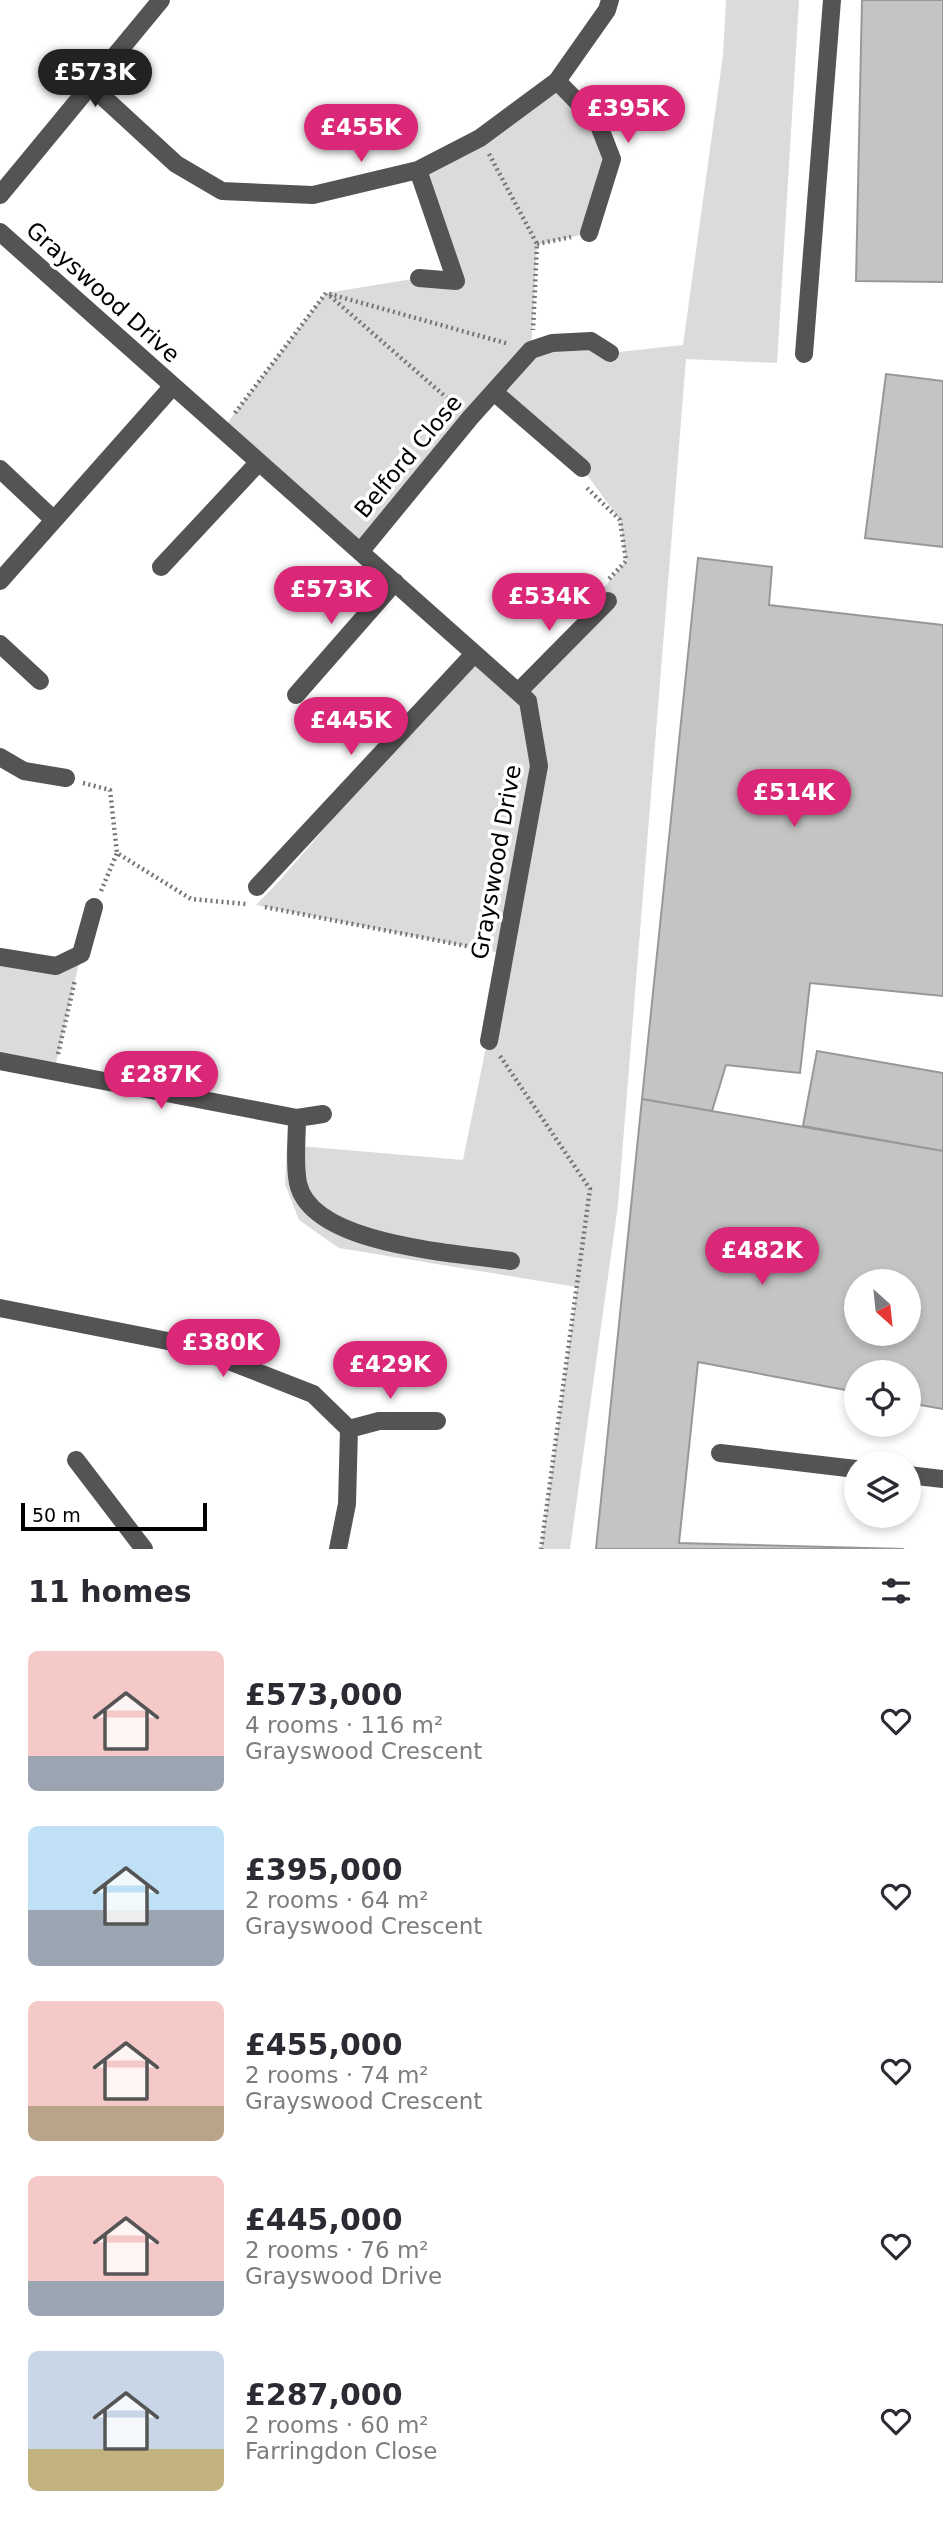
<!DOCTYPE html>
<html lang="en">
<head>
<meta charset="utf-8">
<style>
	body { margin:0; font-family:"DejaVu Sans",sans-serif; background:#f7f7f7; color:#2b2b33; height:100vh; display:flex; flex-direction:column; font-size:26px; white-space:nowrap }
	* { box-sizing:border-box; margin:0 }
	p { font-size:23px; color:#7c7c81 }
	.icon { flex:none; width:38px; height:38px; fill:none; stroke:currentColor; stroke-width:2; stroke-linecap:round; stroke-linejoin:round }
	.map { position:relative; height:1549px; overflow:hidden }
	.details { display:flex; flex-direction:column; background:#fff; flex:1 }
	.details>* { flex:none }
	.needle { width:46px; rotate:153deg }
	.buttons { position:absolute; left:844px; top:1269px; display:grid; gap:14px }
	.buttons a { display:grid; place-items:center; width:77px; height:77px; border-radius:50%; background:#fff; box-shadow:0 4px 10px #0003; font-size:35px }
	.scale { position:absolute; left:21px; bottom:18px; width:186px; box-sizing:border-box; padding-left:7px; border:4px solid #000; border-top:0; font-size:19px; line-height:24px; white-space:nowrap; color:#000; -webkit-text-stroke:5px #fff; paint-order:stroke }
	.price { position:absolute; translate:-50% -60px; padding:0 16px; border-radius:24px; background:#db2777; color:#fff; font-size:23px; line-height:46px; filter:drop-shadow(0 2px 4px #0008) }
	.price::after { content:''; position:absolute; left:50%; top:42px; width:21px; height:16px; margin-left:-10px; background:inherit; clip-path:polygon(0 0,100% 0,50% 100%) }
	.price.active { background:#222; color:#fff }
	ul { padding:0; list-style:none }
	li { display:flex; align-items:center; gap:21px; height:175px; padding:0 28px }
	li span { display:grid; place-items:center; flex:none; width:196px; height:140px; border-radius:10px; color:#555 }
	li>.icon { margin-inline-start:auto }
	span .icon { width:84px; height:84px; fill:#fffc; stroke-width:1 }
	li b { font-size:30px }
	h2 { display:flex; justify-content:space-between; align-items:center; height:84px; padding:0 28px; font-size:30px }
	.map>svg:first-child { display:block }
	.green { fill:#dbdbdb }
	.building { fill:#c4c4c4; stroke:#989898; stroke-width:2; fill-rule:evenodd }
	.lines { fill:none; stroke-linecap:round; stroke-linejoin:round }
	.path { stroke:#767676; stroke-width:4.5; stroke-dasharray:2 3.5; stroke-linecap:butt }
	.minor { stroke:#545454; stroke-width:18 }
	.labels { text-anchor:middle; stroke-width:7; stroke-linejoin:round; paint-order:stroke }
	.street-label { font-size:23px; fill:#000; stroke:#fff }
</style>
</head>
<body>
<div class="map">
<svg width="943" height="1549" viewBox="0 0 943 1549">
	<rect width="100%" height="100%" fill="#fff"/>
	<!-- green -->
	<path class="green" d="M726,0H799L777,363L686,359L618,1205L570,1549H541L577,1287L339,1248L299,1220L285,1184L287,1145L463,1160L505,954L256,905L282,878L474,654L518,692L626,561L620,520L582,468L495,392L360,552L222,430L326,293L419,278L456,281L418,170L557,81L598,123L612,159L589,233L537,245L531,350L552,343L610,353L683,345L723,55Z
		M81,954L54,1072L0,1061V957L56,966Z"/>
	<!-- building -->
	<path class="building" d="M862,0H943V282L856,281Z
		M886,374L943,381V547L865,538Z
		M698,558L772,567L769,605L943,625V996L810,983L800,1073L726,1065L712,1111L642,1099Z
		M817,1051L943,1073V1151L803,1126Z
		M642,1099L943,1151V1409L908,1403V1372H856V1392L698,1362L679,1543L904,1549H596ZM856,1281H908V1334H856Z"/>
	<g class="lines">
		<!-- path -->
		<path class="path" d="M489,154L537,244L533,330
			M537,244L571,237
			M330,296L455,405
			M235,413L326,293L509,344
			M587,488L620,520L626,561L608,580
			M83,783L110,790L117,853L191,899L246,904
			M101,891L117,853
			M265,907L487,950
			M58,1054L75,980
			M500,1056L590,1189L541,1549"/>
		<!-- minor -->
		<path class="minor" d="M557,81L598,123L612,159L589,233
			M90,85L176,164L222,191L313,195L418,170L480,138L557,81L607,10L610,0
			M418,170L456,281L419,278
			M0,195L161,0
			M0,232L528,701L539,766L489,1041
			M804,354L832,0
			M494,392L582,468
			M0,469L54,520
			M360,552L470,418L531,350L552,343L591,341L610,353
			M161,567L259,462
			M0,581L172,387
			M0,644L40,681
			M518,692L608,601
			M296,695L395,582
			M0,757L24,771L66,778
			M257,887L474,654
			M0,957L56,966L81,954L94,907
			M0,1061L297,1118L323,1114
			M297,1118C297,1138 294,1163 298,1183C311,1246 459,1253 511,1261
			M0,1308L188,1345L313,1394L349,1429L347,1504L338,1549
			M349,1429L379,1421H437
			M720,1453L856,1469
			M76,1460L144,1549
			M908,1475L943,1479"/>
	</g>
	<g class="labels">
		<!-- street labels -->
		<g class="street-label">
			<text transform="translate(103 292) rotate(42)" y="8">Grayswood Drive</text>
			<text transform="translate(408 456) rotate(-50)" y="8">Belford Close</text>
			<text transform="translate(496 862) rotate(-80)" y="8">Grayswood Drive</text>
		</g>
	</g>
</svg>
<div class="buttons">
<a><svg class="needle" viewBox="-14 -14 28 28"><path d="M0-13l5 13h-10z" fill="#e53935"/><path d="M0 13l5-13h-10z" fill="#7c7c81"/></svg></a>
<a><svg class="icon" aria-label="locate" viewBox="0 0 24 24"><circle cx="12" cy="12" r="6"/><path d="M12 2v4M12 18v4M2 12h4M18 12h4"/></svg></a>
<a><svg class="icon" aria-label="layers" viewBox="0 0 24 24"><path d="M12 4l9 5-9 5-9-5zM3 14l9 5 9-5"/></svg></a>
</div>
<div class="scale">50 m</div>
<b class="price active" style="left:95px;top:109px">£573K</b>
<b class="price" style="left:628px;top:145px">£395K</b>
<b class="price" style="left:361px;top:164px">£455K</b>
<b class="price" style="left:331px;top:626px">£573K</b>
<b class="price" style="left:549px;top:633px">£534K</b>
<b class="price" style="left:351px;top:757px">£445K</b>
<b class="price" style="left:794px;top:829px">£514K</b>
<b class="price" style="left:161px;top:1111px">£287K</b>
<b class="price" style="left:762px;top:1287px">£482K</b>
<b class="price" style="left:223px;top:1379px">£380K</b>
<b class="price" style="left:390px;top:1401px">£429K</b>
</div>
<section class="details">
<h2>11 homes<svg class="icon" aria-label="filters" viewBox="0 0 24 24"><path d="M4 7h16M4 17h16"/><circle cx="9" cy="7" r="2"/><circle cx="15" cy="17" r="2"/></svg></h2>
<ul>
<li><span style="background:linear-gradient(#f6c9c9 75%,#9aa5b1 0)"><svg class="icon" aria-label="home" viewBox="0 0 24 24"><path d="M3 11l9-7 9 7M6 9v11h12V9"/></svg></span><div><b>£573,000</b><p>4 rooms · 116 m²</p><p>Grayswood Crescent</p></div><svg class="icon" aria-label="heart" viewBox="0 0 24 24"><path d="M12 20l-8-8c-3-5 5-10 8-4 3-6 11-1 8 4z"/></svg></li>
<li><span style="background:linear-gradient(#bfe0f5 60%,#9aa5b1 0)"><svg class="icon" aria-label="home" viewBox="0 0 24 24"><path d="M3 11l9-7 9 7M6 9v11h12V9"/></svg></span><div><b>£395,000</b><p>2 rooms · 64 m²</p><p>Grayswood Crescent</p></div><svg class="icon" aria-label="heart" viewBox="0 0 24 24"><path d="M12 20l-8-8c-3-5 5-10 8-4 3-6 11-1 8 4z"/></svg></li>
<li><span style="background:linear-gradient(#f6c9c9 75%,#b9a48a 0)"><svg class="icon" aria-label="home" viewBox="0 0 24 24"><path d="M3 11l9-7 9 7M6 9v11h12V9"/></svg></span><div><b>£455,000</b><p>2 rooms · 74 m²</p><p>Grayswood Crescent</p></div><svg class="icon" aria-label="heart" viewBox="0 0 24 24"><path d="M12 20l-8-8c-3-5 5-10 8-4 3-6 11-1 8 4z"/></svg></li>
<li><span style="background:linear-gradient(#f6c9c9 75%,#9aa5b1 0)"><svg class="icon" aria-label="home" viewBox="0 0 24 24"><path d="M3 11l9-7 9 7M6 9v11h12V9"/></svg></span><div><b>£445,000</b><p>2 rooms · 76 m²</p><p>Grayswood Drive</p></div><svg class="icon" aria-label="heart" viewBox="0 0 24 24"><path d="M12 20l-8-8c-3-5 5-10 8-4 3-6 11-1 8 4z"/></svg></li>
<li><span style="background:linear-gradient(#c9d6e8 70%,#c2b280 0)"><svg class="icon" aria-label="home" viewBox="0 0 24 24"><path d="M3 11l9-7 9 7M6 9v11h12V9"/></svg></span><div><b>£287,000</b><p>2 rooms · 60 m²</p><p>Farringdon Close</p></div><svg class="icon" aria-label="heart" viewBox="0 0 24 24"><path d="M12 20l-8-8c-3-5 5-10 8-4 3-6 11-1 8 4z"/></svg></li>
</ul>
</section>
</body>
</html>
